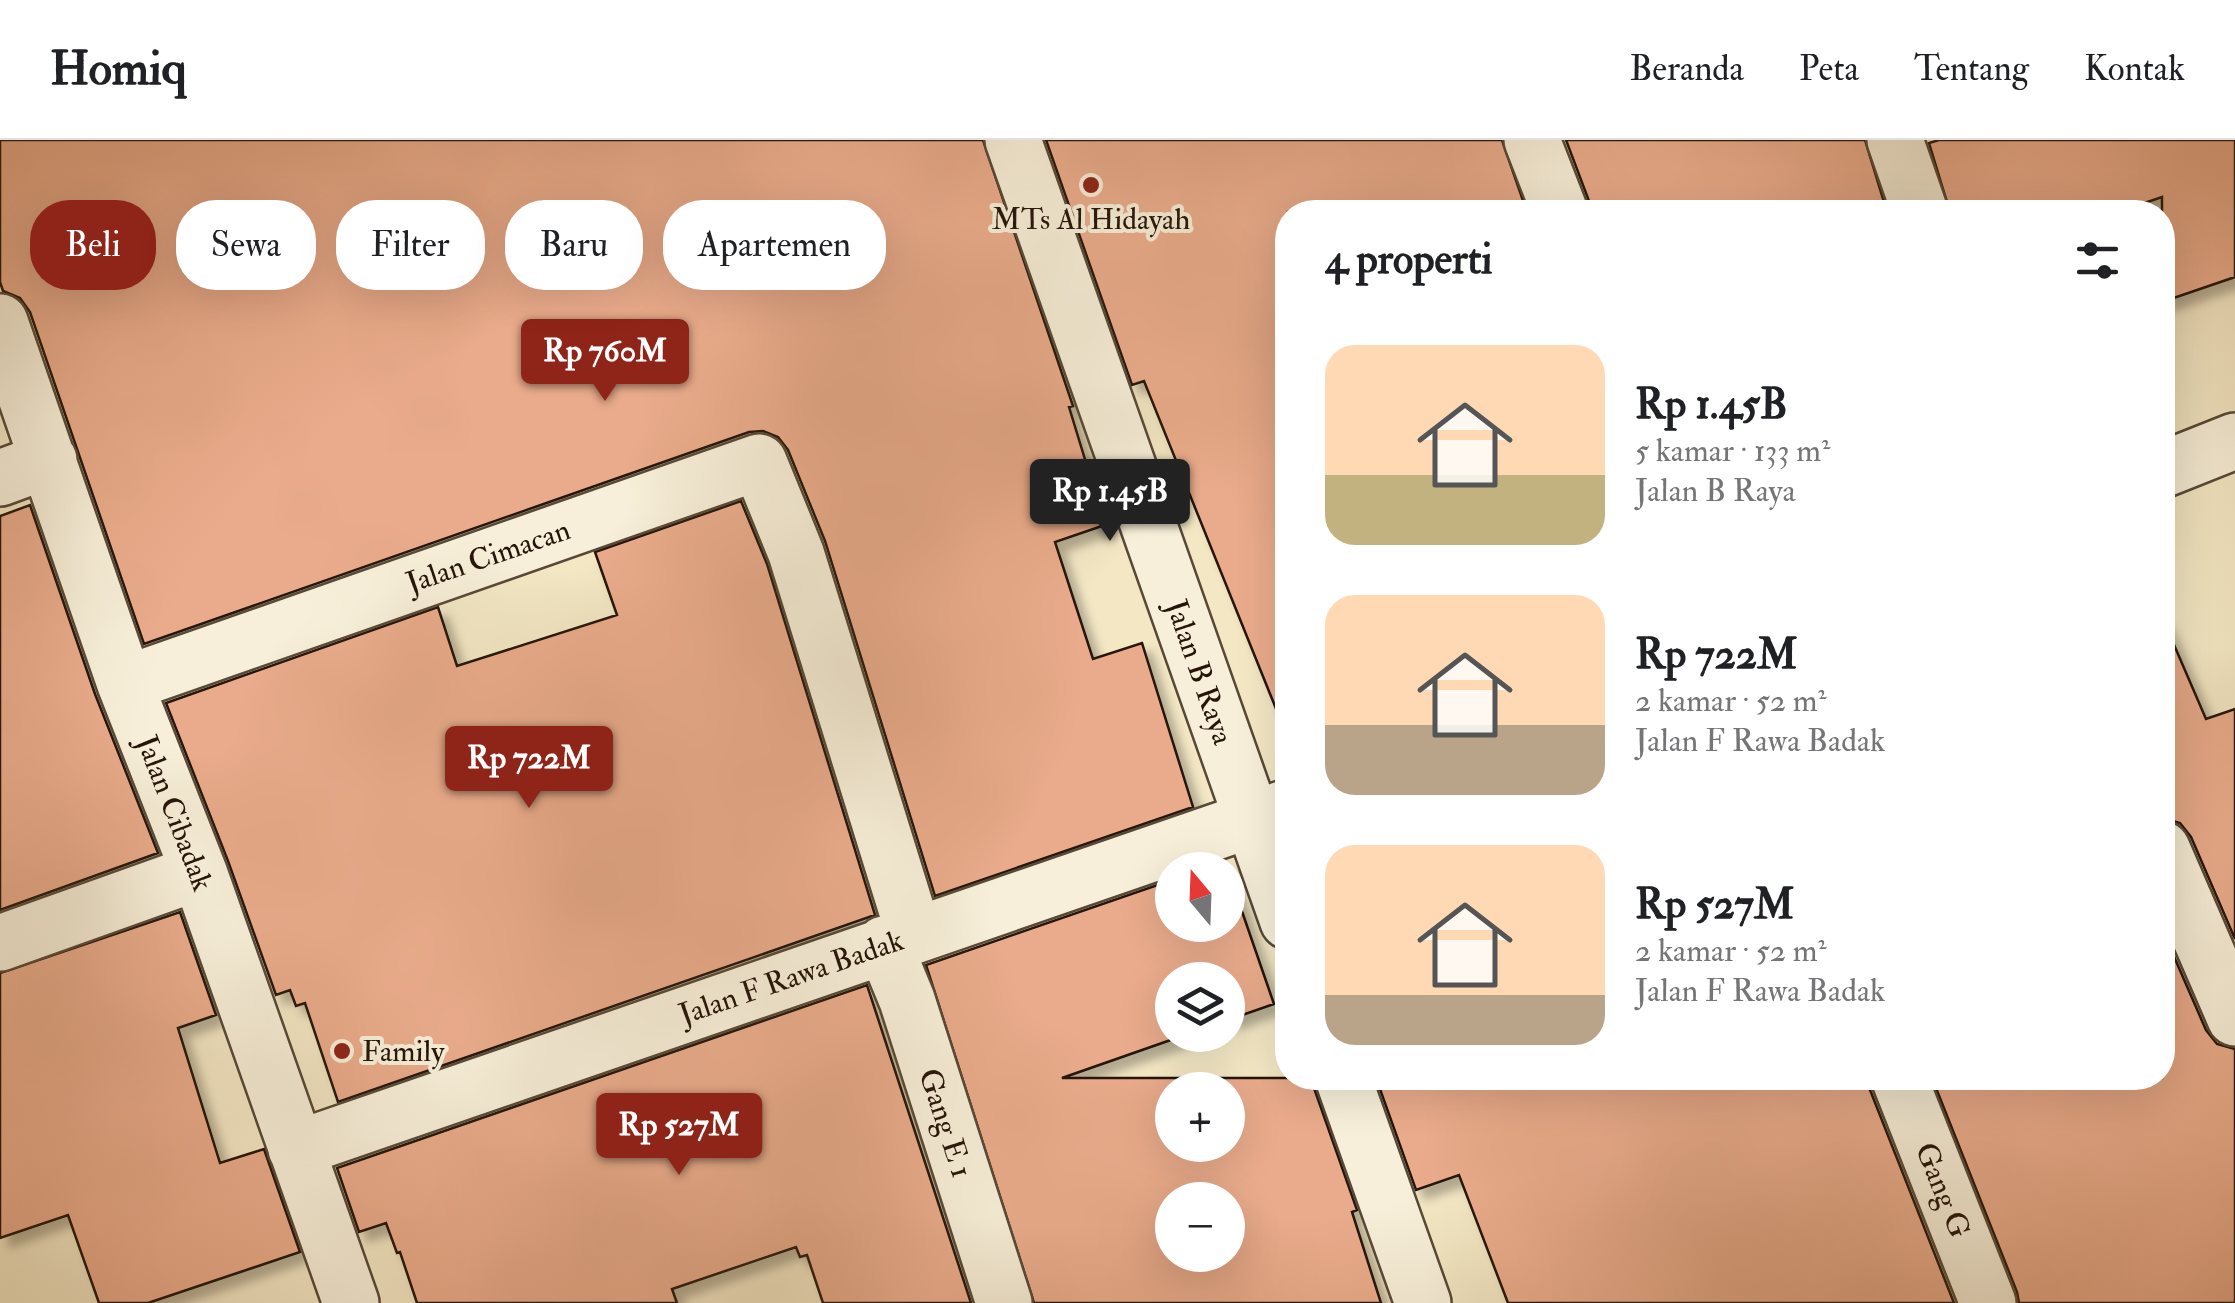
<!DOCTYPE html>
<html lang="id">
<head>
<meta charset="utf-8">
<style>
	body { margin:0; font-family:"IM FELL Double Pica",serif; background:#f2f2f2; color:#202124; height:100vh; display:flex; flex-direction:column; font-size:38px; white-space:nowrap }
	* { box-sizing:border-box; margin:0 }
	p { font-size:32px; color:#757577 }
	.icon { flex:none; width:55px; height:55px; fill:none; stroke:currentColor; stroke-width:2; stroke-linecap:round; stroke-linejoin:round }
	.map { position:relative; flex:1; overflow:hidden }
	.panel { position:absolute; left:1275px; top:60px; width:900px; height:890px; display:flex; flex-direction:column; background:#fff; border-radius:40px; box-shadow:0 10px 40px #0002 }
	.panel>* { flex:none }
	.top-card { position:absolute; left:30px; top:60px; width:950px; height:90px; display:flex; gap:20px }
	.needle { width:65px; rotate:341deg }
	.buttons { position:absolute; left:1155px; top:712px; display:grid; gap:20px }
	.buttons a { display:grid; place-items:center; width:90px; height:90px; border-radius:50%; background:#fff; box-shadow:0 10px 40px #0002; font-size:50px }
	.price { position:absolute; translate:-50% -85px; padding:0 22px; border-radius:10px; background:#8f2418; color:#fff; font-size:32px; line-height:65px; filter:drop-shadow(0 2px 5px #0008) }
	.price::after { content:''; position:absolute; left:50%; top:60px; width:30px; height:22px; margin-left:-15px; background:inherit; clip-path:polygon(0 0,100% 0,50% 100%) }
	.price.on { background:#222; color:#fff }
	ul { padding:0; list-style:none }
	li { display:flex; align-items:center; gap:30px; height:250px; padding:0 50px }
	li span { display:grid; place-items:center; flex:none; width:280px; height:200px; border-radius:30px; color:#555 }
	li>.icon { margin-inline-start:auto }
	span .icon { width:120px; height:120px; fill:#fffc; stroke-width:1 }
	li b { font-size:42px }
	h2 { display:flex; justify-content:space-between; align-items:center; height:120px; padding:0 50px; font-size:42px }
	.pill { padding:0 35px; border-radius:40px; background:#fff; box-shadow:0 10px 40px #0002; font-size:35px; line-height:90px }
	.pill.on { background:#8f2418; color:#fff }
	header { display:flex; align-items:center; gap:60px; box-sizing:border-box; height:140px; padding:0 50px; background:#fff; border-bottom:2px solid #e0e0e0 }
	header strong { font-size:48px }
	nav { display:flex; gap:55px; margin-inline-start:auto; font-size:35px }
	.map>svg:first-child { display:block }
	.building { fill:#e9ab8b; stroke:#251408; stroke-width:2.5; fill-rule:evenodd; filter:url(#shadow) }
	.lines { fill:none; stroke-linecap:round; stroke-linejoin:round }
	.minor-casing { stroke:#584937; stroke-width:60 }
	.minor { stroke:#f7efd9; stroke-width:55 }
	.poi-dot { fill:#8f2418; stroke:#f7efd9; stroke-width:4 }
	.labels { text-anchor:middle; stroke-width:8; stroke-linejoin:round; paint-order:stroke }
	.poi-label { font-size:30px; fill:#251408; stroke:#f7efd9 }
	.street-label { font-size:30px; fill:#251408; stroke:#f7efd9 }
</style>
</head>
<body>
<header>
<strong>Homiq</strong>
<nav><a>Beranda</a><a>Peta</a><a>Tentang</a><a>Kontak</a></nav>
</header>
<div class="map">
<svg width="2235" height="1163" viewBox="0 0 2235 1163">
	<defs>
		<filter id="shadow"><feDropShadow dx="9" dy="9" stdDeviation="5" flood-color="#0004"/></filter>
	</defs>
	<rect width="100%" height="100%" fill="#f3e7c4"/>
	<filter id="stains"><feTurbulence type="fractalNoise" baseFrequency=".002" numOctaves="4"/><feColorMatrix values="0 0 0 0 .2 0 0 0 0 .09 0 0 0 0 .02 0 0 0 .5 -.17"/></filter>
	<radialGradient id="worn" r=".72"><stop offset=".6" stop-color="#630" stop-opacity="0"/><stop offset="1" stop-color="#630" stop-opacity=".3"/></radialGradient>
	<!-- building -->
	<path class="building" d="M0,0H983L1073,266L1069,267L1105,385L1055,402L1093,519L1142,503L1193,667L935,756L825,401L788,310L778,297L763,291L749,292L144,504L30,172L20,158L3,151L0,142Z
		M1046,0H1502L1527,72H1288V591H1285L1144,241L1132,245Z
		M1566,0H1865L1887,72H1591L1589,61Z
		M1939,0H2235V137L2162,162V57L2118,72H1950L1929,3Z
		M741,361L767,424L875,775L338,962L305,863L296,866L290,850L276,855L228,721L166,563L438,467L457,526L617,475L595,412Z
		M30,365L95,554L158,713L0,770V376Z
		M2162,477L2206,579L2235,569V799L2191,697L2180,683L2162,678Z
		M1227,728L1274,864L1228,880V840H1172V895H1185L1062,938H1313L1314,948L1357,1070L1352,1072L1381,1163H1034L926,825L1172,740V785H1228V730H1220ZM1172,950H1228V1005H1172ZM1172,1060H1228V1115H1172Z
		M180,772L216,875L178,888L220,1023L264,1009L300,1112L148,1163H99L68,1075L0,1098V833Z
		M2162,789L2206,890L2217,904L2235,909V1163H2019L2017,1152L1932,938H2162Z
		M867,845L971,1163H823L807,1115L800,1117L796,1107L672,1149L677,1163H417L400,1112L397,1113L386,1083L359,1092L337,1028Z
		M1376,938H1868L1870,950L1954,1163H1508L1459,1035L1416,1050Z"/>
	<g class="lines">
		<!-- minor casing -->
		<g class="minor-casing">
			<path id="minor" d="M1013,0L1288,781
				M1532,0L1560,72
				M1895,0L1920,72
				M0,182L125,544L199,732L351,1163
				M2162,330L2235,301
				M0,338L49,320
				M125,544L759,322L796,413L914,794
				M2162,709L2235,878
				M0,803L199,732
				M884,804L907,860L1004,1163
				M1343,938L1423,1163
				M1899,938L1988,1163
				M296,1009L1288,667"/>
		</g>
		<!-- minor -->
		<use href="#minor" class="minor"/>
	</g>
	<!-- markers -->
	<g class="poi-dot">
		<circle cx="1091" cy="45" r="10"/>
		<circle cx="342" cy="911" r="10"/>
	</g>
	<g class="labels">
		<!-- poi labels -->
		<g class="poi-label">
			<text x="1091" y="89">MTs Al Hidayah</text>
			<text x="362" y="921" text-anchor="start">Family</text>
		</g>
		<!-- street labels -->
		<g class="street-label">
			<text transform="translate(488 416) rotate(-19)" y="10">Jalan Cimacan</text>
			<text transform="translate(1200 532) rotate(71)" y="10">Jalan B Raya</text>
			<text transform="translate(175 673) rotate(69)" y="10">Jalan Cibadak</text>
			<text transform="translate(791 837) rotate(-19)" y="10">Jalan F Rawa Badak</text>
			<text transform="translate(946 983) rotate(72)" y="10">Gang E 1</text>
			<text transform="translate(1943 1050) rotate(68)" y="10">Gang G</text>
		</g>
	</g>
	<rect width="100%" height="100%" filter="url(#stains)"/>
	<rect width="100%" height="100%" fill="url(#worn)"/>
</svg>
<div class="buttons">
<a><svg class="needle" viewBox="-14 -14 28 28"><path d="M0-13l5 13h-10z" fill="#e53935"/><path d="M0 13l5-13h-10z" fill="#757577"/></svg></a>
<a><svg class="icon" aria-label="layers" viewBox="0 0 24 24"><path d="M12 4l9 5-9 5-9-5zM3 14l9 5 9-5"/></svg></a>
<a>+</a>
<a>−</a>
</div>
<b class="price" style="left:605px;top:264px">Rp 760M</b>
<b class="price on" style="left:1110px;top:404px">Rp 1.45B</b>
<b class="price" style="left:529px;top:671px">Rp 722M</b>
<b class="price" style="left:679px;top:1038px">Rp 527M</b>
<div class="top-card">
<a class="pill on">Beli</a>
<a class="pill">Sewa</a>
<a class="pill">Filter</a>
<a class="pill">Baru</a>
<a class="pill">Apartemen</a>
</div>
<section class="panel">
<h2>4 properti<svg class="icon" aria-label="filters" viewBox="0 0 24 24"><path d="M4 7h16M4 17h16"/><circle cx="9" cy="7" r="2"/><circle cx="15" cy="17" r="2"/></svg></h2>
<ul>
<li><span style="background:linear-gradient(#ffd9b3 65%,#c2b280 0)"><svg class="icon" aria-label="home" viewBox="0 0 24 24"><path d="M3 11l9-7 9 7M6 9v11h12V9"/></svg></span><div><b>Rp 1.45B</b><p>5 kamar · 133 m²</p><p>Jalan B Raya</p></div></li>
<li><span style="background:linear-gradient(#ffd9b3 65%,#b9a48a 0)"><svg class="icon" aria-label="home" viewBox="0 0 24 24"><path d="M3 11l9-7 9 7M6 9v11h12V9"/></svg></span><div><b>Rp 722M</b><p>2 kamar · 52 m²</p><p>Jalan F Rawa Badak</p></div></li>
<li><span style="background:linear-gradient(#ffd9b3 75%,#b9a48a 0)"><svg class="icon" aria-label="home" viewBox="0 0 24 24"><path d="M3 11l9-7 9 7M6 9v11h12V9"/></svg></span><div><b>Rp 527M</b><p>2 kamar · 52 m²</p><p>Jalan F Rawa Badak</p></div></li>
</ul>
</section>
</div>
</body>
</html>
